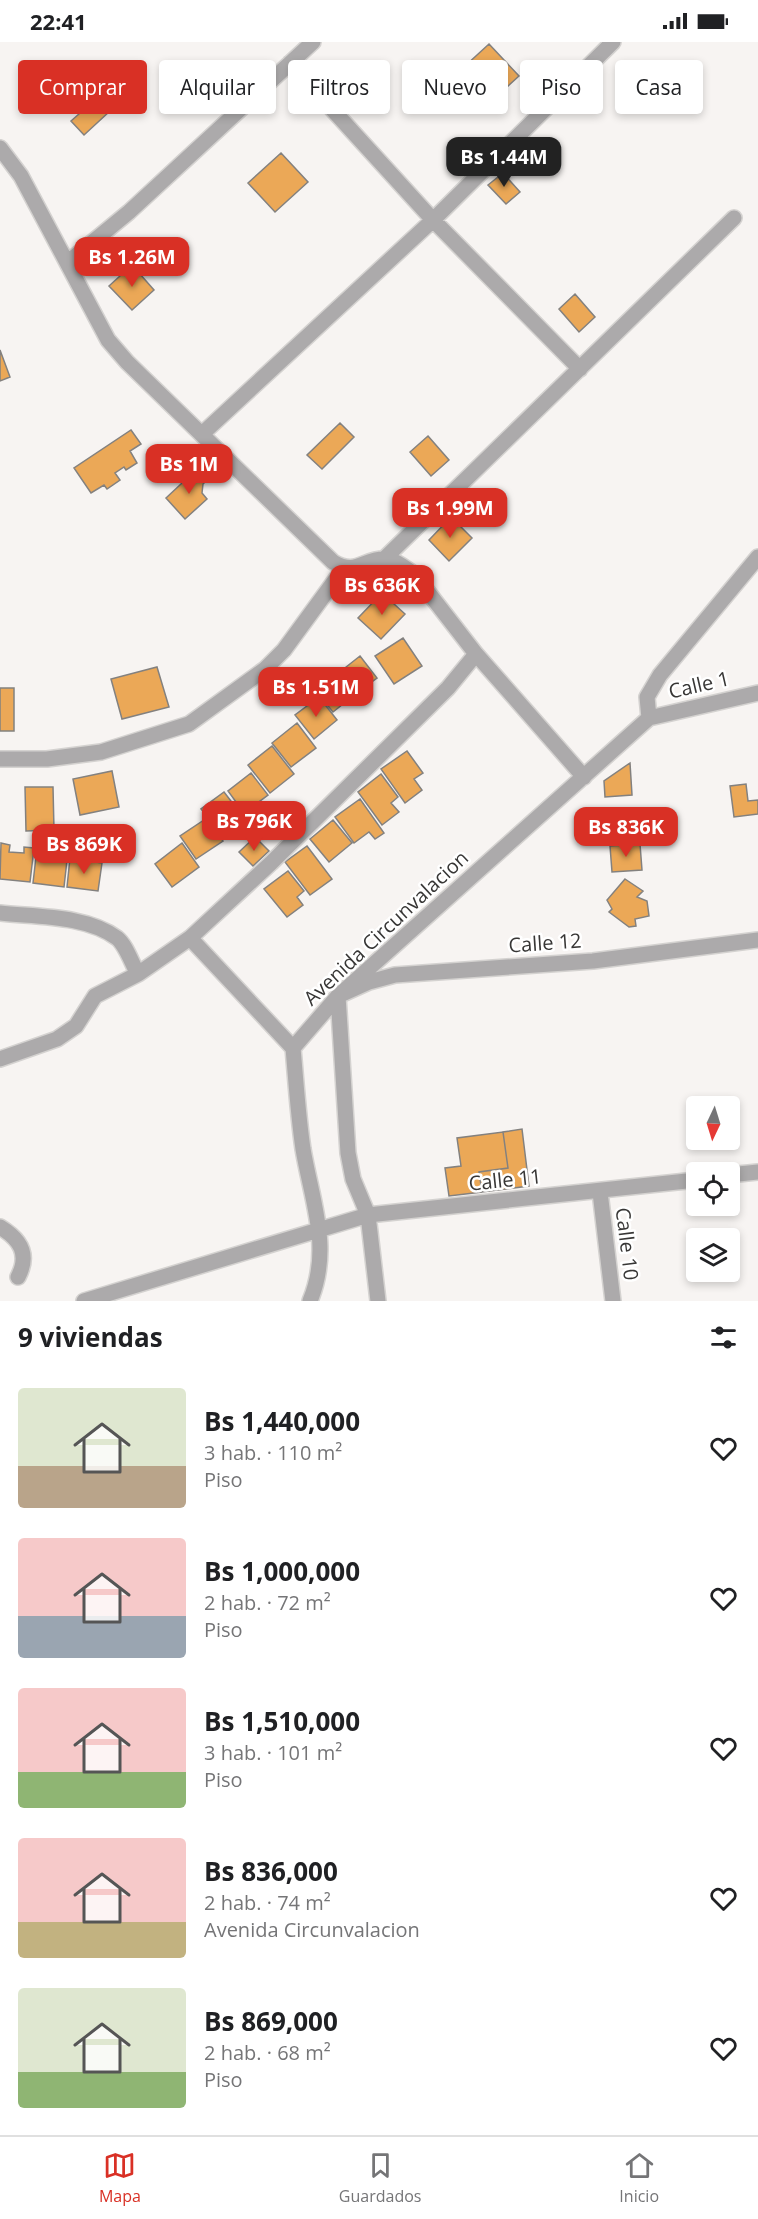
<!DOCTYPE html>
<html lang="es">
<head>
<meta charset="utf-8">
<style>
	body { margin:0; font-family:"Open Sans",sans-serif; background:#f6f6f6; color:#202124; height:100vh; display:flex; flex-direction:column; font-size:22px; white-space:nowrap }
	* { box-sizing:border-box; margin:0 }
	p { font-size:20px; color:#757577 }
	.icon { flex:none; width:33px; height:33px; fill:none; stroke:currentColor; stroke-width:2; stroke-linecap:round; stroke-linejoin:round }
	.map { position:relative; height:1259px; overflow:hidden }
	.details { display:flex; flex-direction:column; background:#fff; flex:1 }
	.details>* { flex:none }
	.top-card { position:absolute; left:18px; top:18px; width:723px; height:54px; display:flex; gap:12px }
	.needle { width:39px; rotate:184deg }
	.tools { position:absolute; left:686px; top:1054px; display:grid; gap:12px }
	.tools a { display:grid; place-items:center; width:54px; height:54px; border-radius:6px; background:#fff; box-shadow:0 3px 9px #0003; font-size:30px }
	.price { position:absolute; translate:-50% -51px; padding:0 14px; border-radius:12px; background:#d93025; color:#fff; font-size:20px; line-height:39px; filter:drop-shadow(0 2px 3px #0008) }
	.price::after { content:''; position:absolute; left:50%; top:36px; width:18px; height:14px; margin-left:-9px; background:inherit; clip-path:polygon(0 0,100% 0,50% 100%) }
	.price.active { background:#222; color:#fff }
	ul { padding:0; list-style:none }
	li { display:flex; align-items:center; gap:18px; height:150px; padding:0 18px }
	li span { display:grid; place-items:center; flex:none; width:168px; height:120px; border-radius:6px; color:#555 }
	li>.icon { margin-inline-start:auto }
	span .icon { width:72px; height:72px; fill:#fffc; stroke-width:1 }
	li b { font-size:26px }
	h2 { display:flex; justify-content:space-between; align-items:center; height:72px; padding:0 18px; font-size:26px }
	.pill { padding:0 21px; border-radius:6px; background:#fff; box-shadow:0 3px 9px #0003; font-size:21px; line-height:54px }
	.pill.active { background:#d93025; color:#fff }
	.status { display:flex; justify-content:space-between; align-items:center; height:42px; padding:0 30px; background:#fff; direction:ltr }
	.status svg { height:16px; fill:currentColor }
	.tabs { display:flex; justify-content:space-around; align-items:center; height:84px; border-top:2px solid #e0e0e0; background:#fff; font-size:16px; color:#757577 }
	.tabs a { display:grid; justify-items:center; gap:3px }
	.tabs .active { color:#d93025 }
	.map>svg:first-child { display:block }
	.building { fill:#eba857; stroke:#83817f; stroke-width:1.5 }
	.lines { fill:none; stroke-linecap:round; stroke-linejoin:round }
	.minor-casing { stroke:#d4d2d0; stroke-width:18 }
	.minor { stroke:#acaaab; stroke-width:15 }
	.labels { text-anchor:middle; stroke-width:5; stroke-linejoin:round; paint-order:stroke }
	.street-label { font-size:20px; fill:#373635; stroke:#fff }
</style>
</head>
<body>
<div class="status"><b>22:41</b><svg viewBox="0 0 49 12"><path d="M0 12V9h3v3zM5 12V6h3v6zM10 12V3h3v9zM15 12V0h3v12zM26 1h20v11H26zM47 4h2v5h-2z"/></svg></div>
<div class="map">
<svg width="758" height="1259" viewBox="0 0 758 1259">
	<rect width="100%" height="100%" fill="#f7f4f2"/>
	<!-- building -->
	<path class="building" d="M489,2L519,34L495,56L465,24Z
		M97,56L110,69L84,93L71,79Z
		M281,111L308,140L275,170L248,141Z
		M503,131L520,150L506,162L488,143Z
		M132,223L154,248L132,268L109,244Z
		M575,252L595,275L579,290L559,267Z
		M0,308L10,335L0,339Z
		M340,381L354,395L322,427L307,413Z
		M131,388L141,402L130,409L137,421L126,428L124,425L115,431L120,438L107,447L104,443L91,451L74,426Z
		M428,394L449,418L431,434L410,410Z
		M197,427L207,438L203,442L202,451L207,457L185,477L166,456Z
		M451,475L472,496L449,519L429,498Z
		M382,551L405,572L381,597L358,576Z
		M403,596L422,624L394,642L375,614Z
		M360,614L377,636L358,650L341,629Z
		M157,625L169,665L122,677L111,637Z
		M340,630L357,651L333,670L316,649Z
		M0,646H14V689H0Z
		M319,655L337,678L314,697L295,673Z
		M297,681L316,706L291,725L272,701Z
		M272,704L294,732L270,751L248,723Z
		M407,709L423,731L414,737L422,748L405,761L381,727Z
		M630,721L632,753L605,755L604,739Z
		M112,729L119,765L80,773L73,737Z
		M251,731L268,753L244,771L228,749Z
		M381,732L398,755L391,761L399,770L382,783L358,750Z
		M746,742L748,759L758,758V772L734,775L730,744Z
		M25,745H53L54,788L26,789Z
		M224,750L241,772L219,789L201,767Z
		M360,757L384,791L375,797L369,790L354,801L335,775Z
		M638,771L639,798L626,799L624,772Z
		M207,776L223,799L196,817L180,794Z
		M333,778L352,801L329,820L310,797Z
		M255,795L269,809L253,824L239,810Z
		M1,801L10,803L9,810L24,811V805L34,806L30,840L0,837Z
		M182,801L199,825L172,845L155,822Z
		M640,802L642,828L612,830L610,804Z
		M307,804L332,837L310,853L285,820Z
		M36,815L67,818L64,845L33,841Z
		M70,816L102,821L98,849L67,845Z
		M288,829L304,849L297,855L303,863L287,875L264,847Z
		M625,837L643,849L637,855L647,859L649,874L635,877L636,884L629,885L609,870L612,867L607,858Z
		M522,1087L529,1144L482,1150L479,1130L508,1126L503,1090Z
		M503,1090L508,1126L479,1130L482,1150L449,1154L445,1126L461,1124L457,1096Z"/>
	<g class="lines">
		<!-- minor casing -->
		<g class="minor-casing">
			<path id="minor" d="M290,21L433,178L580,327
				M0,106L21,134L108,298L127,320L333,520C357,534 362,517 384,517C395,517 405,526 414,532L476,612L584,735
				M67,221L129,170L313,0
				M202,392L433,178L613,0
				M384,517L734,176
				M649,676L647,655L660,633L758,515
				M0,717H47L101,710L189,682L265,627L284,608L344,526
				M0,871C36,875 86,873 117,896C126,903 132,922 138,932
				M190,896L293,1006
				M0,1017L57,997L76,984L95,954L138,932L190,896L271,821L448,646L476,612
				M729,1133L758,1130
				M600,1150L613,1259
				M0,1185C20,1197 30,1212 18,1235
				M84,1259L368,1173L696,1138
				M310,1259C332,1206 312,1160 303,1107C298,1073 296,1039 293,1006L338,954L649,676L758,651
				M378,1259L368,1173L353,1137L348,1111L338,954L369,940L395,933L593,919L758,898"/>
		</g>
		<!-- minor -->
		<use href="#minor" class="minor"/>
	</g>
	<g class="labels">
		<!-- street labels -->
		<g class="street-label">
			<text transform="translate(699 643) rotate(-13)" y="7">Calle 1</text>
			<text transform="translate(386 886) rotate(-43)" y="7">Avenida Circunvalacion</text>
			<text transform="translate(545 901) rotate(-4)" y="7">Calle 12</text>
			<text transform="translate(505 1138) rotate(-6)" y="7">Calle 11</text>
			<text transform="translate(627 1202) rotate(83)" y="7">Calle 10</text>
		</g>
	</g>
</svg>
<div class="tools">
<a><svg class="needle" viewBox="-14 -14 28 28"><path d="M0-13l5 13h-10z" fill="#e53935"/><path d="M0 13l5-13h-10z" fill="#757577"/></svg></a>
<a><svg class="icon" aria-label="locate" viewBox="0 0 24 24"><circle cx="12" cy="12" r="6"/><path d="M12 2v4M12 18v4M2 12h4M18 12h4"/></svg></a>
<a><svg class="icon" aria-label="layers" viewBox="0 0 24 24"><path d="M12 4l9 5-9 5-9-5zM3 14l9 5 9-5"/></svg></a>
</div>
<b class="price active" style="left:504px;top:146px">Bs 1.44M</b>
<b class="price" style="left:132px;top:246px">Bs 1.26M</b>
<b class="price" style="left:189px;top:453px">Bs 1M</b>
<b class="price" style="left:450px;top:497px">Bs 1.99M</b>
<b class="price" style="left:382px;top:574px">Bs 636K</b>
<b class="price" style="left:316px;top:676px">Bs 1.51M</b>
<b class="price" style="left:254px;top:810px">Bs 796K</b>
<b class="price" style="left:626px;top:816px">Bs 836K</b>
<b class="price" style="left:84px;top:833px">Bs 869K</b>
<div class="top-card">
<a class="pill active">Comprar</a>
<a class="pill">Alquilar</a>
<a class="pill">Filtros</a>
<a class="pill">Nuevo</a>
<a class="pill">Piso</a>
<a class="pill">Casa</a>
</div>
</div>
<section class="details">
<h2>9 viviendas<svg class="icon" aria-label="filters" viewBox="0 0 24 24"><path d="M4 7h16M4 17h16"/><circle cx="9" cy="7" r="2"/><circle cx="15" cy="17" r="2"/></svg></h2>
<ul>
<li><span style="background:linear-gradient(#dfe7d0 65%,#b9a48a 0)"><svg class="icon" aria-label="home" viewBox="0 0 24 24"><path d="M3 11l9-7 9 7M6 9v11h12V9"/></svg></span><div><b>Bs 1,440,000</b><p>3 hab. · 110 m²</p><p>Piso</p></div><svg class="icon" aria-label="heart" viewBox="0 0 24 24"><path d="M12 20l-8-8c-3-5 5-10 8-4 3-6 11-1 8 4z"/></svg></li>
<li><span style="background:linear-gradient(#f6c9c9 65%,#9aa5b1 0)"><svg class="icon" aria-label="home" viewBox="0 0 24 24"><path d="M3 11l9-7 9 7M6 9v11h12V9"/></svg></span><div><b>Bs 1,000,000</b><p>2 hab. · 72 m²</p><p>Piso</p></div><svg class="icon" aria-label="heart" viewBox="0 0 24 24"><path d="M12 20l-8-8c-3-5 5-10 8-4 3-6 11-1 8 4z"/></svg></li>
<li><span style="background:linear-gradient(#f6c9c9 70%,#8fb573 0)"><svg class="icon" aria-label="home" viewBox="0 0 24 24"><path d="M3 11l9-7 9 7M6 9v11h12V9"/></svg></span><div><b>Bs 1,510,000</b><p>3 hab. · 101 m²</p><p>Piso</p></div><svg class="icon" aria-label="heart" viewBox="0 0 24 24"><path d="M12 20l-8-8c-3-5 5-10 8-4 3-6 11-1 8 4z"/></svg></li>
<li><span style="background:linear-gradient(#f6c9c9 70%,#c2b280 0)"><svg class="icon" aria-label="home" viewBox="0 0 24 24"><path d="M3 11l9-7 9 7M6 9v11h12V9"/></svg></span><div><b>Bs 836,000</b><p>2 hab. · 74 m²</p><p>Avenida Circunvalacion</p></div><svg class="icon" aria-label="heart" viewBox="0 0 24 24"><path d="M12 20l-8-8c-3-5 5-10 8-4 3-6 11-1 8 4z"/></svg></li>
<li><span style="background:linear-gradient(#dfe7d0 70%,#8fb573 0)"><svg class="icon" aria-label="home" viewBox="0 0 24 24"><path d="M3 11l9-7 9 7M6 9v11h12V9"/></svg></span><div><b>Bs 869,000</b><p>2 hab. · 68 m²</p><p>Piso</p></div><svg class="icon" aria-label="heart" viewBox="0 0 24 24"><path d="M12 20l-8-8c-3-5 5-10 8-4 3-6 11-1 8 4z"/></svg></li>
</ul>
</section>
<nav class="tabs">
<a class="active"><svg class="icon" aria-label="map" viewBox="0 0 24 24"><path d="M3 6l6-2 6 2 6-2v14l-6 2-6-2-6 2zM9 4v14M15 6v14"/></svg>Mapa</a>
<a><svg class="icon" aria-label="saved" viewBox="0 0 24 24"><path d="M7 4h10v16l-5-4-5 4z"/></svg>Guardados</a>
<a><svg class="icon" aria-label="home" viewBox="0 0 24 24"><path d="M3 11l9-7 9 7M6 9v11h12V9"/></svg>Inicio</a>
</nav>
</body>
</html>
